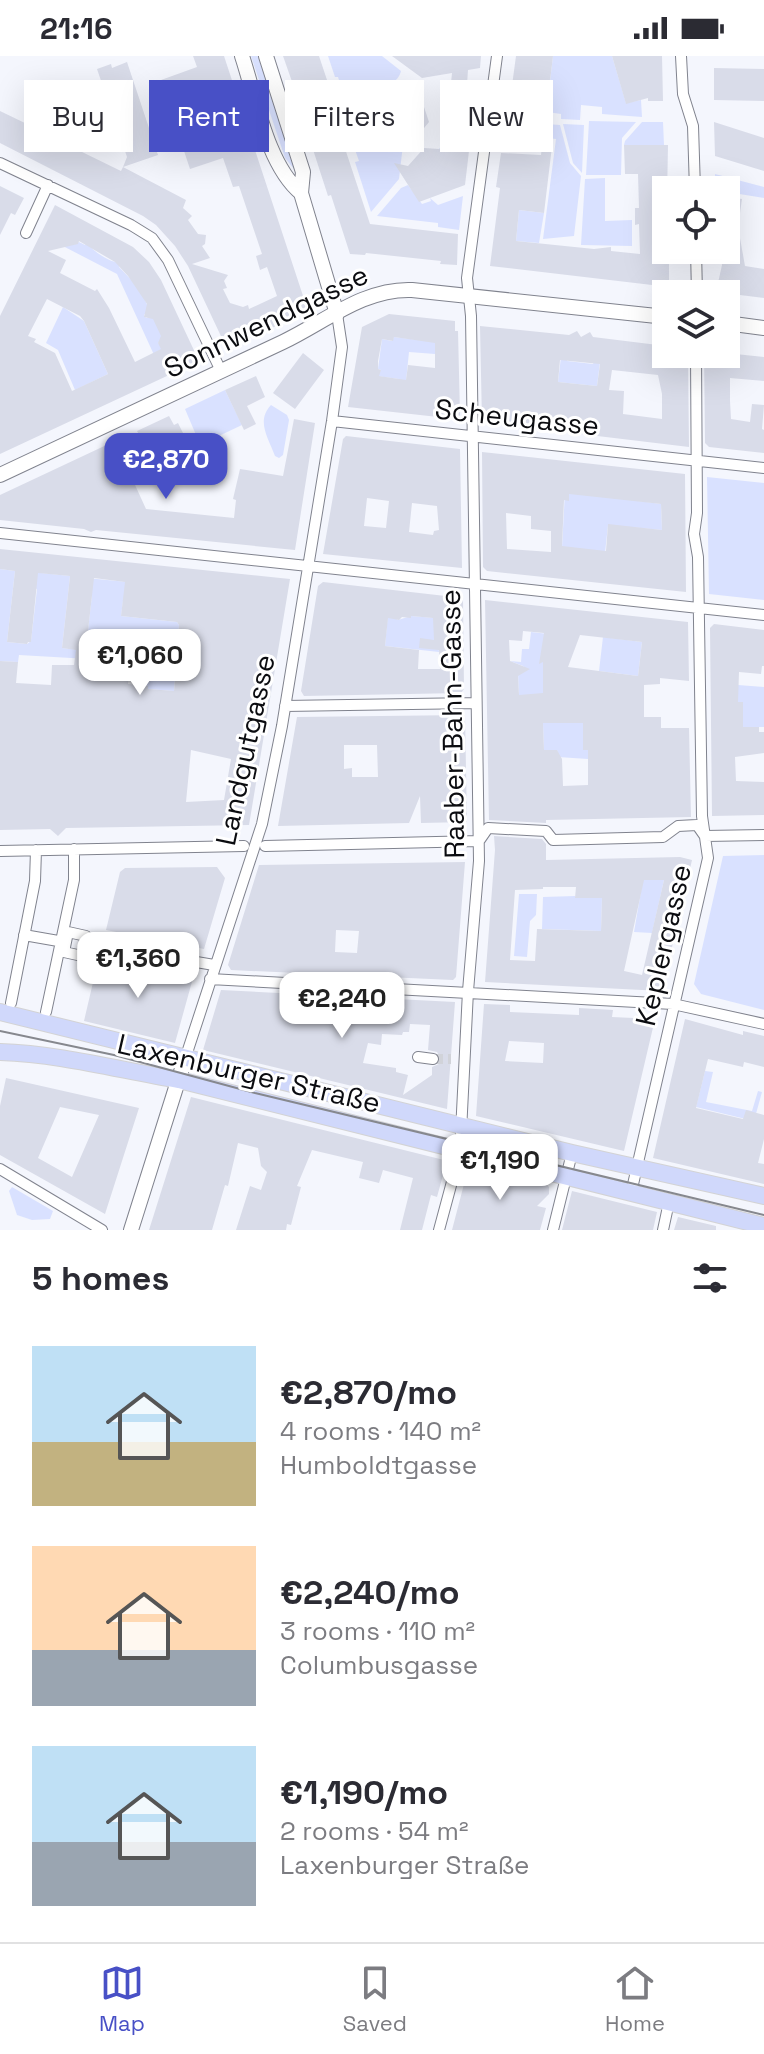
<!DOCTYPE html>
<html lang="en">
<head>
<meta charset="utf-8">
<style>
	body { margin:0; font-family:"Space Grotesk",sans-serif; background:#f2f2f3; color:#2b2b33; height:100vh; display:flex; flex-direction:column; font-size:30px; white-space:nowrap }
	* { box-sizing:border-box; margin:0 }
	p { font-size:26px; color:#7c7c81 }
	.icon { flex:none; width:44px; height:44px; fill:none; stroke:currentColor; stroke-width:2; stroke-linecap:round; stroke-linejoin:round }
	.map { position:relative; height:1174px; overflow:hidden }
	.sheet { display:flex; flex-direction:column; background:#fff; flex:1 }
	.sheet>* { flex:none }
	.guide { position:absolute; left:24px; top:24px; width:716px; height:72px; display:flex; gap:16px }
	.fabs { position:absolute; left:652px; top:120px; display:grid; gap:16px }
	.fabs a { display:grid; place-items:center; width:88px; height:88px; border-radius:0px; background:#fff; box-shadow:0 8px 32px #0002; font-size:40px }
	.price { position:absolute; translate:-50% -68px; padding:0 18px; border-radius:16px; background:#fff; color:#222; font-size:26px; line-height:52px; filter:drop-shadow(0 2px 4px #0008) }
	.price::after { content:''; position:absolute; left:50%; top:48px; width:24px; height:18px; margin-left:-12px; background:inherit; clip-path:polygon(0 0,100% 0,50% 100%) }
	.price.on { background:#4850c6; color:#fff }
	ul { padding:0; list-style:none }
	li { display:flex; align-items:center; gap:24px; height:200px; padding:0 32px }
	li span { display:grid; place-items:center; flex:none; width:224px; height:160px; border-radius:0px; color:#555 }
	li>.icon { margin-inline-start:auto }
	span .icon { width:96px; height:96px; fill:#fffc; stroke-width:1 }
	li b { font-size:34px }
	h2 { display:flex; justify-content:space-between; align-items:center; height:96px; padding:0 32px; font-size:34px }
	.tag { padding:0 28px; border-radius:0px; background:#fff; box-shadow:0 8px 32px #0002; font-size:28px; line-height:72px }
	.tag.on { background:#4850c6; color:#fff }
	.status { display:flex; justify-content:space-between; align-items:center; height:56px; padding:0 40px; background:#fff; direction:ltr }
	.status svg { height:22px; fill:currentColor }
	.dock { display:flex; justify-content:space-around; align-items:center; height:112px; border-top:2px solid #e1e1e2; background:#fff; font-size:22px; color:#7c7c81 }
	.dock a { display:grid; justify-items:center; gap:4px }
	.dock .on { color:#4850c6 }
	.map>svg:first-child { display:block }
	.green { fill:#d9e1ff }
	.building { fill:#d9dce9; fill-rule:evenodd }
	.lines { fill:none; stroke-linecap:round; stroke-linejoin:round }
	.street-tunnel { stroke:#d1d3d9; stroke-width:10; stroke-dasharray:10 5; stroke-linecap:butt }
	.street-casing { stroke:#80838e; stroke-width:12 }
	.secondary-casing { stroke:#80838e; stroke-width:16 }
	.primary-casing { stroke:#d3d3d4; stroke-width:18 }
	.street { stroke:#fff; stroke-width:10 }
	.secondary { stroke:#fff; stroke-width:14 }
	.primary { stroke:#d0d8fb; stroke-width:16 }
	.tram { stroke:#86888e; stroke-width:2 }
	.labels { text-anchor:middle; stroke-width:6; stroke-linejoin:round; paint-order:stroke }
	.street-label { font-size:28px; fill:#0b0c10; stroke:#fff }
</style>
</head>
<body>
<div class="status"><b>21:16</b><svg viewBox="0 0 49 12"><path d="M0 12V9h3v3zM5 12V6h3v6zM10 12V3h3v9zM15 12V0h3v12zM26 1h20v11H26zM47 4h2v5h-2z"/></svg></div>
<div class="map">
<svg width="764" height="1174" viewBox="0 0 764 1174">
	<rect width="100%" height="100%" fill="#f4f6fd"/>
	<!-- green -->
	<path class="green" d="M251,0H258L294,113L285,102Z
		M328,0H382L401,15C399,25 385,34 376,34L371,73L404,80L399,123L371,156L355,106L359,105L348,74L352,72L346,55L342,56L333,27L339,24L338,21H335Z
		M553,0H612L626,47L641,44L642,61L602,58V51L581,49L580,64L561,63V58L520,52L521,39L548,42Z
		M475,45L469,95L439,93C453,77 461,61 475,45Z
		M509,57L547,61V68L560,69L570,107L581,120L574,180L543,183L556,83L506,77Z
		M589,65L636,66L622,82L621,119H586Z
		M642,66H663L664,89H624L625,85Z
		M563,68L584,69L582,117L573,107Z
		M715,118L764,131V142L715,134Z
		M605,122V165L632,164V190L581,189L585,123Z
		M408,129L422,148L431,145L430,142L438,149L463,140L459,174L438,171V167L377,160L401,132Z
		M519,154L544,157L539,187L516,185Z
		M79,186L85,189L87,187C94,196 110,207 122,207L119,211L140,233L149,253L144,259L146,262L153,261L163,282L158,287L164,291L155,301L117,218L59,188L73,189Z
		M63,251L84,265L108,318L75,334L58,294L46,287Z
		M394,281L435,286V298L409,296L405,335L399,323L377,320L381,314L378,313L382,283L392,285Z
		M561,301L567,302V305L593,308L594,305L600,306L597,330L558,326Z
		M225,334L242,369L204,387L199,386L185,353Z
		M271,349L287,359L289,364L283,399L279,402L275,400C268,381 256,365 271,349Z
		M707,421L764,427V544L709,538Z
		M565,435L661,448L662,474L608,469L605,497L562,492Z
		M0,513L15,515L7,586L27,588L31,585L37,533L33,532L22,515L70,520L62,592L81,594L86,592L92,539L77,521L127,526L129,546L123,545L121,560L177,566L179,569L174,635L148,633V630L141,629V606L19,599L18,606L0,605Z
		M388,557L398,564L411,560L435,562L439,596L385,590Z
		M531,576L557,579L543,609V657L519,645L518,615L527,614L523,610L510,605L521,606L522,593H529Z
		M603,581L642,586L638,620L599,615Z
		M738,629L764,631V671H743V646H738Z
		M543,667H588L583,679V694H588V703L558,701L557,694L544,696Z
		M764,799V954L701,938L694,928L723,800Z
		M643,824H664L652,877L634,876Z
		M519,838H537L536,859L530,865L527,901L514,900Z
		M575,840L576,842H602L601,875L542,873L543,841Z
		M705,1015L713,1016L706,1046L752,1055L758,1035L762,1036L754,1065L696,1051Z
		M12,1131L53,1155L50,1163L32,1164L17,1159L9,1135Z"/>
	<!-- building -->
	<path class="building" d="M193,0H224L308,255L227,293L188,210L175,190L156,169L143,160L0,87V55L58,83L60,80L82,92L80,95L121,115L123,111L186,144L183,152L192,160L188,164L198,178L206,179L205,188L202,190L210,202L192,208L228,219L224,225L227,232L223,233L230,247L243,251L248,249L249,253L277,240L267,211L260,214L256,200L262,198L239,130L233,131L223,102L190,113L182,89L223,76L209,35L167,48L161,24L197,11Z
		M283,0H319L327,24L323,26L370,168L458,178L457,209L440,208L441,205L366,197L365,199L350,198L331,139L328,140L307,75L309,74Z
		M392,0H481L480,12L468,14L467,28L451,27L452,17L422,22Z
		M516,0H553L548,42L511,37Z
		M612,0H662L663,45H648V42L626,48Z
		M127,6L158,99L123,111L127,101L97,13L111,8L112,12Z
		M714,12L764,13V45L714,44Z
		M376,34L419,36L429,66L415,83L371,73Z
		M714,66L764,82V115L715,100Z
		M543,81L553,82L544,157L519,154L516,185L594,193L611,191V195L640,198L639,168L635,169V152H639L638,118H625L624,89H668L666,194H669V231L490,210L500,132L496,131L501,97L541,99Z
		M424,92L469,95L465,129L419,146L394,107L408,110Z
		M0,130L24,142L15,159L11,157L0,179Z
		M726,141L742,143L738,171L745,210L764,213V242L716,236L722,209L719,194H726Z
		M55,149L133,191L149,206L161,224L199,305L0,398V260ZM79,185L115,206L128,220L147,248L144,261L153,263L161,280L158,287L161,293L135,306L109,252L97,233L95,235L60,217L66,204L48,195L78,188ZM47,243L80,260L84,265L108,318L72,335L55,297L34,286L36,283L28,280Z
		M389,258L455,265V275H458L460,359L456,363L348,351L362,271ZM394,281L435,287V312L408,309L406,324L379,320L381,314L378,313V305L382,283L393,285Z
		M480,270L569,279L577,275L581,281L590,276L593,281L666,290V298H688L689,391L482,366ZM560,304L600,308L597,330L558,326ZM612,314L658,319L662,338V363L623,358L624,335L609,334Z
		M303,297L324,314L295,353L273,337Z
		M726,297L764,301V325L730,322V345L731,363L750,366L752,348L764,349L762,373L764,374V397L709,391L705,387L704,298Z
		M256,320L265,341L247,350L256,368L244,374L225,334Z
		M169,360L174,369L178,367L185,381L180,383L185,394L153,409L139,386L142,384L137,375Z
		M294,363L315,367L295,494L96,474L91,476L84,473L0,464V439L115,385L146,453L234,462L236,444L233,443L240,413L283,420Z
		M346,380L460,393L462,512L323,498L343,383ZM367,442L389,445L386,472L364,470ZM412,447L437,450L439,474L434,475L433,479L409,476Z
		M482,396L685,418L686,536L487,515L483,511ZM569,438L661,448L662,474L608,468L606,495L562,490L564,444L569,445ZM506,457L531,460V473L551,475V496L507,493Z
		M0,493L290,523L249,769L66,772L58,780L50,773L0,774V605L18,606L16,627L51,629L52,609H74L76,594L62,592L70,520L38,517L31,586H28L27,588L7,586L15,515L0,513ZM94,522L125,526L121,560L177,566L179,569L178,584L187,585L183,604L177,603L174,635L148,633V630L128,628L130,613L84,610ZM191,694L231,703L224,744L186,746Z
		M323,526L463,542L464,633L461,637L304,640L301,635L318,530ZM411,560L433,562L434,584L420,582L419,592L439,594L440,613H418L419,594L385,590L388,562L399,564L402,561L411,562Z
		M485,544L688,566L689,625L660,622V628L644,629V661H661V672H689L691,761L546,764V767L489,764ZM523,575L544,577L539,608L543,606V637L519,639L518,620L530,613L510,605L509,584L522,585ZM580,579L642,586L638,620L568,611ZM543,667H583V694H588V729L563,730L562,703L557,694H544Z
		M714,568L764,574V610H762L761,618L739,616L738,646H743V671H759V676H764V697L735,701L736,725L764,726V759L712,760L710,572Z
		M465,659L467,766L421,767L420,740L409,767L278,770L297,661ZM344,689H377L378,721H352V712L344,713Z
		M494,780L542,783L546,788V804L680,801L692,804L662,935L485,926L495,794ZM644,824H664L642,919L624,915ZM543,831H576L575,842H602L601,875L537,873L535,905L510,904L515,834L543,833Z
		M465,806L456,921L453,924L231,914L228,909L259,809ZM336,874L359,875L357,897L335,896Z
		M217,811L225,822L204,893L106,874L120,816L125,812Z
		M102,903L193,922L175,987L84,965L98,905Z
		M221,934L455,946L447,1053L203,994ZM410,968L430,969L428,994L437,996L441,1003L439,1008L432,1011V1019L403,1039L408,1019L396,1016V1012L363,1007L368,987L381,989L382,978L402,979L403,976H409Z
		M484,948L510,949V956L579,959V952L613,954L612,961L655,963L624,1095L476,1060ZM509,985L544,987L543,1007L505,1005Z
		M685,963L743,979V975L764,980V1011L744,1006L743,1011L708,1003L696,1052L743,1063L746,1054L764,1059V1083L758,1107L764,1108V1128L653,1102Z
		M6,1022L139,1052L105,1158L0,1099V1050ZM60,1051L99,1059L72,1121L38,1102Z
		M191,1041L444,1104L446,1108L437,1141L431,1139L422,1174H400L413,1122L383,1114L379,1127L359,1122L363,1106L312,1094L297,1130L301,1131L291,1169L287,1168L286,1174H236L250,1130L261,1134L267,1116L261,1110L258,1092L238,1087L228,1130L225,1129L212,1174H149Z
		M469,1109L547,1129L549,1131V1138L537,1150L546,1152L540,1174H452Z
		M572,1135L657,1156L653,1174H562Z
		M678,1161L716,1170V1174H674Z"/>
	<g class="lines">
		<!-- street-tunnel -->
		<path class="street-tunnel" d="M433,1003H451"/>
		<!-- street casing -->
		<g class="street-casing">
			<path id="street" d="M681,0L683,38L693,70L695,134
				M0,107L131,169L152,182L168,204L221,315
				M26,177L48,129
				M696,194L697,238
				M332,365L764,412
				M0,477L764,559
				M285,650L475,647
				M705,780L764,779
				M265,790L479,785L488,772L546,775L553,784L663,781L678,770L697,769L704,779
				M0,795L244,790
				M68,876L86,880L82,900L64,896Z
				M24,879L64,886
				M85,887L214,909
				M210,923L673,948L764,968
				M11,947L35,825L36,794
				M46,956L74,824V793
				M418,1001L433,1003
				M185,1003L262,768L282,670L332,365L342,291L337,258
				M0,1113L102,1174
				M631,1137L708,802L702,760L698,501L694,478L697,457L696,298
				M439,1174L460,1096L468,935L479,805L471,260L467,222L497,0
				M553,1174L572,1097
				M663,1174L669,1146"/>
		</g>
		<!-- secondary casing -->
		<g class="secondary-casing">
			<path id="secondary" d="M242,0C256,42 267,109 301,137
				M266,0L303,116L301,137L337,258
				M726,267L764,272
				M0,419C95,375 189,330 283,286C325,266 364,232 412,234L666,261
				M131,1174L185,1003"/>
		</g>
		<!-- primary casing -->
		<g class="primary-casing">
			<path id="primary" d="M0,956L572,1097L764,1140
				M0,996C61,998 119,1014 179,1024L764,1170"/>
		</g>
		<!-- street -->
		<use href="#street" class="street"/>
		<!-- secondary -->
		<use href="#secondary" class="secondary"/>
		<!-- primary -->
		<use href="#primary" class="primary"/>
		<!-- tram -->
		<path class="tram" d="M0,975L114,999L255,1037L764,1159"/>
	</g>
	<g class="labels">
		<!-- street labels -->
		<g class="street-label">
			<text transform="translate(266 265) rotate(-26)" y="10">Sonnwendgasse</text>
			<text transform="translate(517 361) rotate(6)" y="10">Scheugasse</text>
			<text transform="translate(452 668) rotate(-91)" y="10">Raaber-Bahn-Gasse</text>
			<text transform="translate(245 694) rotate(-78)" y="10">Landgutgasse</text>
			<text transform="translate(663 889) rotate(-77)" y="10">Keplergasse</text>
			<text transform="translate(249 1017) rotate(13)" y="10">Laxenburger Straße</text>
		</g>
	</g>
</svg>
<div class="fabs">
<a><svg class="icon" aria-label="locate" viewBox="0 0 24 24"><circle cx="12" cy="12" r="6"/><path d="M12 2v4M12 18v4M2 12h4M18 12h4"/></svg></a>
<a><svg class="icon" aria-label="layers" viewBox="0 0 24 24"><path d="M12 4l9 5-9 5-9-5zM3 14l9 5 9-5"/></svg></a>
</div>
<b class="price on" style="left:166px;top:445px">€2,870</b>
<b class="price" style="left:140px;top:641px">€1,060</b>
<b class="price" style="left:138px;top:944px">€1,360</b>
<b class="price" style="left:342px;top:984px">€2,240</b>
<b class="price" style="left:500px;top:1146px">€1,190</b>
<div class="guide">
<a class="tag">Buy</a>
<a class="tag on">Rent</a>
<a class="tag">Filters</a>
<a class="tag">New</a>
</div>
</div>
<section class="sheet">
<h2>5 homes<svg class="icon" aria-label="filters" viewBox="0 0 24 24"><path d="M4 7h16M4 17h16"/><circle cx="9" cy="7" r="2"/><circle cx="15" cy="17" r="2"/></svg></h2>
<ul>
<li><span style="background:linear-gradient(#bfe0f5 60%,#c2b280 0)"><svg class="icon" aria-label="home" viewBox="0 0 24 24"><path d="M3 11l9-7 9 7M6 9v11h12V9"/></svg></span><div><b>€2,870/mo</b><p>4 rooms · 140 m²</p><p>Humboldtgasse</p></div></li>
<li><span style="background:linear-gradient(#ffd9b3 65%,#9aa5b1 0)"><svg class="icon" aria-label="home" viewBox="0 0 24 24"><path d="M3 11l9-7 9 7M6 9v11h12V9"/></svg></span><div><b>€2,240/mo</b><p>3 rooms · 110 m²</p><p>Columbusgasse</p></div></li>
<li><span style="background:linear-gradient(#bfe0f5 60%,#9aa5b1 0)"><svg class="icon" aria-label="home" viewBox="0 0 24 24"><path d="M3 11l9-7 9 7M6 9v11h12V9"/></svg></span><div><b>€1,190/mo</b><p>2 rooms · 54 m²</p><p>Laxenburger Straße</p></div></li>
</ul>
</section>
<nav class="dock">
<a class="on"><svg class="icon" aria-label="map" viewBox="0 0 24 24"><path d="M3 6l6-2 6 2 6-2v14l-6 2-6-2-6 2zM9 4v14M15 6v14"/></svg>Map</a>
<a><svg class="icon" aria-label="saved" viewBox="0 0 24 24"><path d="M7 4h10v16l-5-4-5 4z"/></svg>Saved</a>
<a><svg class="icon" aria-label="home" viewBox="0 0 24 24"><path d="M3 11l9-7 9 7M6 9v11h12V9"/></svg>Home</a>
</nav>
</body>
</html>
